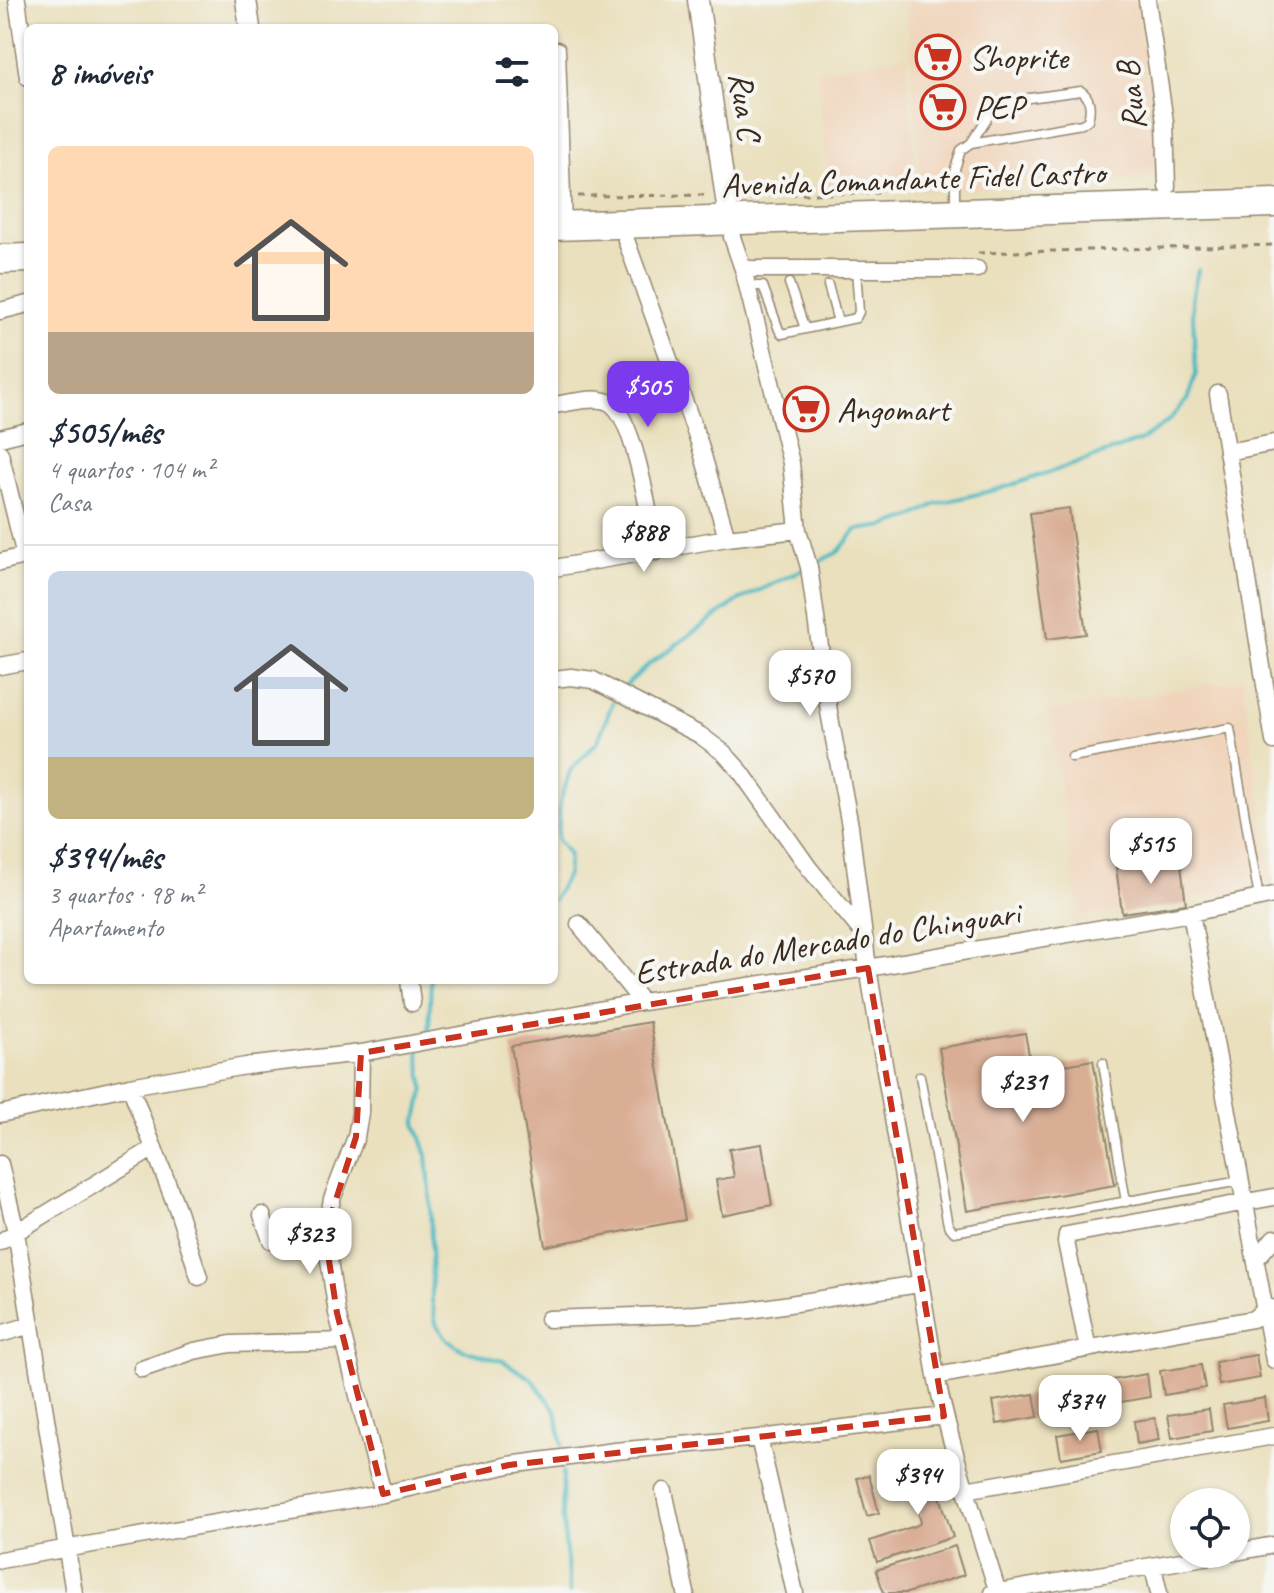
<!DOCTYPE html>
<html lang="pt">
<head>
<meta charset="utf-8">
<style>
	body { margin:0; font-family:Caveat,sans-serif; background:#f2f2f3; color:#1f2937; height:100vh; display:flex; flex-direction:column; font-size:30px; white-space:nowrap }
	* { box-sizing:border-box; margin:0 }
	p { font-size:26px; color:#747a83 }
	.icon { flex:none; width:44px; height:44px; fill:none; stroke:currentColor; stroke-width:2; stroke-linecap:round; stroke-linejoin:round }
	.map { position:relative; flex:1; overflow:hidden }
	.drawer { position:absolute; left:24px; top:24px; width:534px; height:960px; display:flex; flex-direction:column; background:#fff; border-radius:12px; box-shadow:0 2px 6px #0004 }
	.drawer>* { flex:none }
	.tools { position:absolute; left:1170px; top:1488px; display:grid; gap:16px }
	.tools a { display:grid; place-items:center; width:80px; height:80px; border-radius:50%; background:#fff; box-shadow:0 2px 6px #0004; font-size:40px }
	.price { position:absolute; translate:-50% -68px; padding:0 18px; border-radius:16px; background:#fff; color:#222; font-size:26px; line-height:52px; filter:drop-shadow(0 2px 4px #0008) }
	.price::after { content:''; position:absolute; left:50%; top:48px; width:24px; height:18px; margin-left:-12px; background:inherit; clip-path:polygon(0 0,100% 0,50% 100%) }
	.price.active { background:#7c3aed; color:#fff }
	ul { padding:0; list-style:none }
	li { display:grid; align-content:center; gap:16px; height:424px; padding:0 24px }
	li+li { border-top:2px solid #e0e1e3 }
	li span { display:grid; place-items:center; height:248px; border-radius:12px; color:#555 }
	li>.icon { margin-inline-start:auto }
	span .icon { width:144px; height:144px; fill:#fffc; stroke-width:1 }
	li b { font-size:34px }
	h2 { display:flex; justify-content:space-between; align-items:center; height:96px; padding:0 24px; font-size:34px }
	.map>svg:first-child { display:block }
	.built { fill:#f0d5bc }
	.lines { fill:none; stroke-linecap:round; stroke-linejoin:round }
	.stream { stroke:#49b8c0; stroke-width:4 }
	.building { fill:#daae95 }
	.service-casing { stroke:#92856e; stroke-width:11 }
	.minor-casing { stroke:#92856e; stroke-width:19 }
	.tertiary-casing { stroke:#92856e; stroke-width:23 }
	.motorway-casing { stroke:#92856e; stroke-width:31 }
	.path { stroke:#92856e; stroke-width:3; stroke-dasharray:6 6; stroke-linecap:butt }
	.service { stroke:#fff; stroke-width:8 }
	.minor { stroke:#fff; stroke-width:16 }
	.tertiary { stroke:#fff; stroke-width:20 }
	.motorway { stroke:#fff; stroke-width:28 }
	.marked { fill:none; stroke:#c8321e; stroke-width:6; stroke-dasharray:16 10; stroke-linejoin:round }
	.labels { text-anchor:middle; stroke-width:8; stroke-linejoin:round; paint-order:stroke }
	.poi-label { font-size:34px; fill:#3b2a1e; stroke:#f6f6f2; text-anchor:start }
	.street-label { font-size:34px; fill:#3b2a1e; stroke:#f6f6f2 }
</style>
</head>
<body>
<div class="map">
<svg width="1274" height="1593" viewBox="0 0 1274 1593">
	<rect width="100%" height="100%" fill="#f6f6f2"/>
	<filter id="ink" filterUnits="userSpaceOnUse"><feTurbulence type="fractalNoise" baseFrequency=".0125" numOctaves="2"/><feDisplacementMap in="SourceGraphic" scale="16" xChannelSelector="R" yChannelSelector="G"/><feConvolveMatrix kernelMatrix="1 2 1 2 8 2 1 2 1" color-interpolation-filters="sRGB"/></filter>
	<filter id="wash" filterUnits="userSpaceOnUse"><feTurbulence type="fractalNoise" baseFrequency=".006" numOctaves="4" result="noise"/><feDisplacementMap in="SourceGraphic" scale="32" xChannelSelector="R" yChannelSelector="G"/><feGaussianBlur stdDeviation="1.8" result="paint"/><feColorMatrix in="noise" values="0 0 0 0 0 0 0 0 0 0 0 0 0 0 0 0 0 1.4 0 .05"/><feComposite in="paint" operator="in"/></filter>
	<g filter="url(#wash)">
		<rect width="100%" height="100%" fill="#eae0bd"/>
		<!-- built -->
		<path class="built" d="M906,0H1135L1162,177L921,192Z
			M906,56L917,186L829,191L817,71Z
			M1242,679L1274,886L1079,917L1049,711Z"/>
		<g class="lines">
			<!-- stream -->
			<path class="stream" d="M814,564L838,552L856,530L885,526L912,517L936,504L999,489L1072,465L1142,440L1166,423L1187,400L1196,374L1192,299L1198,270
				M621,690L649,664L739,600L806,568
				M554,899L567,875L569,855L558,840L560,803L570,771L598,741L615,696
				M426,1035L429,1030L431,980
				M420,1046L418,1050L424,1088L416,1124L427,1155L430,1191L432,1301L436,1324L447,1339L463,1350L503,1361L532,1379L556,1411L562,1445
				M563,1472L562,1511L570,1593"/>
		</g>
		<g id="blocks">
			<!-- building -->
			<path class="building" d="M1069,508L1086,634L1047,639L1030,513Z
				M1180,858L1186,904L1122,913L1116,867Z
				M650,1022L685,1220L545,1246L511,1046Z
				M1025,1033L1032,1071L1093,1060L1115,1185L967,1211L939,1048Z
				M762,1144L772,1205L722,1215L716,1180L734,1177L729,1149Z
				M1256,1355L1260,1378L1219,1385L1215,1362Z
				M1201,1365L1205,1388L1164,1395L1160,1371Z
				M1147,1374L1150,1397L1109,1404L1106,1381Z
				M1092,1384L1096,1406L1054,1413L1051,1390Z
				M1034,1394L1038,1417L997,1424L993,1401Z
				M1265,1398L1268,1421L1227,1428L1223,1405Z
				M1209,1409L1212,1431L1172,1438L1168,1415Z
				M1155,1418L1159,1440L1137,1444L1134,1421Z
				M1098,1428L1102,1451L1061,1458L1057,1435Z
				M928,1459L953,1537L877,1562L870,1541L918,1525L921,1522L903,1467Z
				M869,1475L879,1513L867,1516L857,1478Z
				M955,1546L964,1575L907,1593H884L876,1570Z"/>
		</g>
	</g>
	<g filter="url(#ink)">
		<use href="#blocks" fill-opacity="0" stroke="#92856e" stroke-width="2"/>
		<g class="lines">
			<!-- service casing -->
			<g class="service-casing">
				<path id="service" d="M955,207V169L961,150L971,143L1082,124L1088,120C1091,110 1091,97 1081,91L1000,102L995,106L971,143
					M789,283L805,329
					M828,285L838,322
					M748,286H763L779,330L782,334L856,318L859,312L856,269
					M1072,757L1230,728L1259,898
					M1103,1063L1126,1202
					M920,1076L948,1225L954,1232L1240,1181"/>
			</g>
			<!-- minor casing -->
			<g class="minor-casing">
				<path id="minor" d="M17,0L28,77
					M1147,0L1165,122L1167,187
					M557,50L563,226
					M732,237L743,269L791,463L798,530L809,567L829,712L850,826L868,968L936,1376C951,1450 976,1521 998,1593
					M626,240L699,442L727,538
					M743,269H977
					M0,311L28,304
					M1218,394L1274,741
					M554,405C569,403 596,395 610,403C635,418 650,521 656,552
					M0,438L28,431
					M1227,452L1274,443
					M0,453L25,556
					M0,562L28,555
					M554,568L727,538L798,530
					M0,666L28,661
					M554,679L571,677L593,680L700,735L724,753L741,772L809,868L862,932
					M1191,913L1274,1360
					M579,924L642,1002
					M409,980L412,1003
					M361,1053L360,1113L356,1137L332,1199L325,1234L337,1313L383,1494
					M130,1086L178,1211L199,1277
					M0,1114L130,1086L246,1066L361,1053L642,1002L868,968L1191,913L1274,895
					M0,1164L16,1232L74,1593
					M262,1215L271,1240L325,1234
					M0,1242L154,1148
					M1257,1258L1274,1238
					M548,1319L696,1314L750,1310L919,1284
					M0,1334L31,1325
					M1088,1349L1066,1242L1067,1235L1274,1197
					M142,1369L194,1351L231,1344L344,1341
					M936,1376L1253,1319L1266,1309L1272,1308
					M759,1438L795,1593
					M965,1490L1274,1436
					M664,1491L686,1593
					M1236,1552L1274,1545
					M0,1560L383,1494L509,1465L615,1451L759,1438L944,1416
					M1153,1567L1159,1593
					M992,1593L1223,1554"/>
			</g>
			<!-- tertiary casing -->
			<g class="tertiary-casing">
				<path id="tertiary" d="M246,0L250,28
					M698,0L729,220"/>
			</g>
			<!-- motorway casing -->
			<g class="motorway-casing">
				<path id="motorway" d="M554,226L1274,203
					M0,259L28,258"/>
			</g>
			<!-- path -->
			<path class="path" d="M742,195L878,193
				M578,196L710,195
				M978,253L1274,245"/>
			<!-- service -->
			<use href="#service" class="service"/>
			<!-- minor -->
			<use href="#minor" class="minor"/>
			<!-- tertiary -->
			<use href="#tertiary" class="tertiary"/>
			<!-- motorway -->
			<use href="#motorway" class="motorway"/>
		</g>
	</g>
	<!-- marked area -->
	<path class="marked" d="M868,968L944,1416L509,1465L383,1494L337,1313L325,1234L356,1137L361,1053Z"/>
	<!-- icons -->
	<defs>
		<g id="supermarket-ring" transform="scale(2.3)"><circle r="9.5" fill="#f6f6f2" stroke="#c8321e" stroke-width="1.5"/><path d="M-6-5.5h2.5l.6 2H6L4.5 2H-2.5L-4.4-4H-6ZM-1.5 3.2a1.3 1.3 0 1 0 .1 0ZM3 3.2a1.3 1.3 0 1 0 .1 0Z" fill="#c8321e"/></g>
	</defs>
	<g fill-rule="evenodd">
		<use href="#supermarket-ring" x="938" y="57"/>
		<use href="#supermarket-ring" x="943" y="107"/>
		<use href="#supermarket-ring" x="806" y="409"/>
	</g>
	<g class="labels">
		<!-- poi labels -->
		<g class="poi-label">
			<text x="969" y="69">Shoprite</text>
			<text x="974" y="119">PEP</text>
			<text x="837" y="421">Angomart</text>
		</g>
		<!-- street labels -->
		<g class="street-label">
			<text transform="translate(1130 96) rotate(-96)" y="12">Rua B</text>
			<text transform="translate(746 106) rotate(82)" y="12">Rua C</text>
			<text transform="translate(913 178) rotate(-2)" y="12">Avenida Comandante Fidel Castro</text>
			<text transform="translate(827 942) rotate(-9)" y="12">Estrada do Mercado do Chinguari</text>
		</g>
	</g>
</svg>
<div class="tools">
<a><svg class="icon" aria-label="locate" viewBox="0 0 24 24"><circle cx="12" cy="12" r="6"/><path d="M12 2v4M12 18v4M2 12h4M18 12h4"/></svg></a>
</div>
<b class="price active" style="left:648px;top:429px">$505</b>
<b class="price" style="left:644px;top:574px">$888</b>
<b class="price" style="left:810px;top:718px">$570</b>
<b class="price" style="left:1151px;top:886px">$515</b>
<b class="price" style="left:1023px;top:1124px">$231</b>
<b class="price" style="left:310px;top:1276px">$323</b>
<b class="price" style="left:1080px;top:1443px">$374</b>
<b class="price" style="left:918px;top:1517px">$394</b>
<section class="drawer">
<h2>8 imóveis<svg class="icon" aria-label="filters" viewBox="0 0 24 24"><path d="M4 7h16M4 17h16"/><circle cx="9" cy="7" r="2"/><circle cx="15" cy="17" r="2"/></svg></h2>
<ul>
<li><span style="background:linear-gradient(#ffd9b3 75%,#b9a48a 0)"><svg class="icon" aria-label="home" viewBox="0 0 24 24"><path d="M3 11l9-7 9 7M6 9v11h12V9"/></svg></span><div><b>$505/mês</b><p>4 quartos · 104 m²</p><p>Casa</p></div></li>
<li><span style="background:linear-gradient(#c9d6e8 75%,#c2b280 0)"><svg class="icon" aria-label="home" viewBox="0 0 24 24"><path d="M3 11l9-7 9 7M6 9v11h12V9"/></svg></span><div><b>$394/mês</b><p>3 quartos · 98 m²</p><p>Apartamento</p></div></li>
</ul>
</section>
</div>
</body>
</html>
